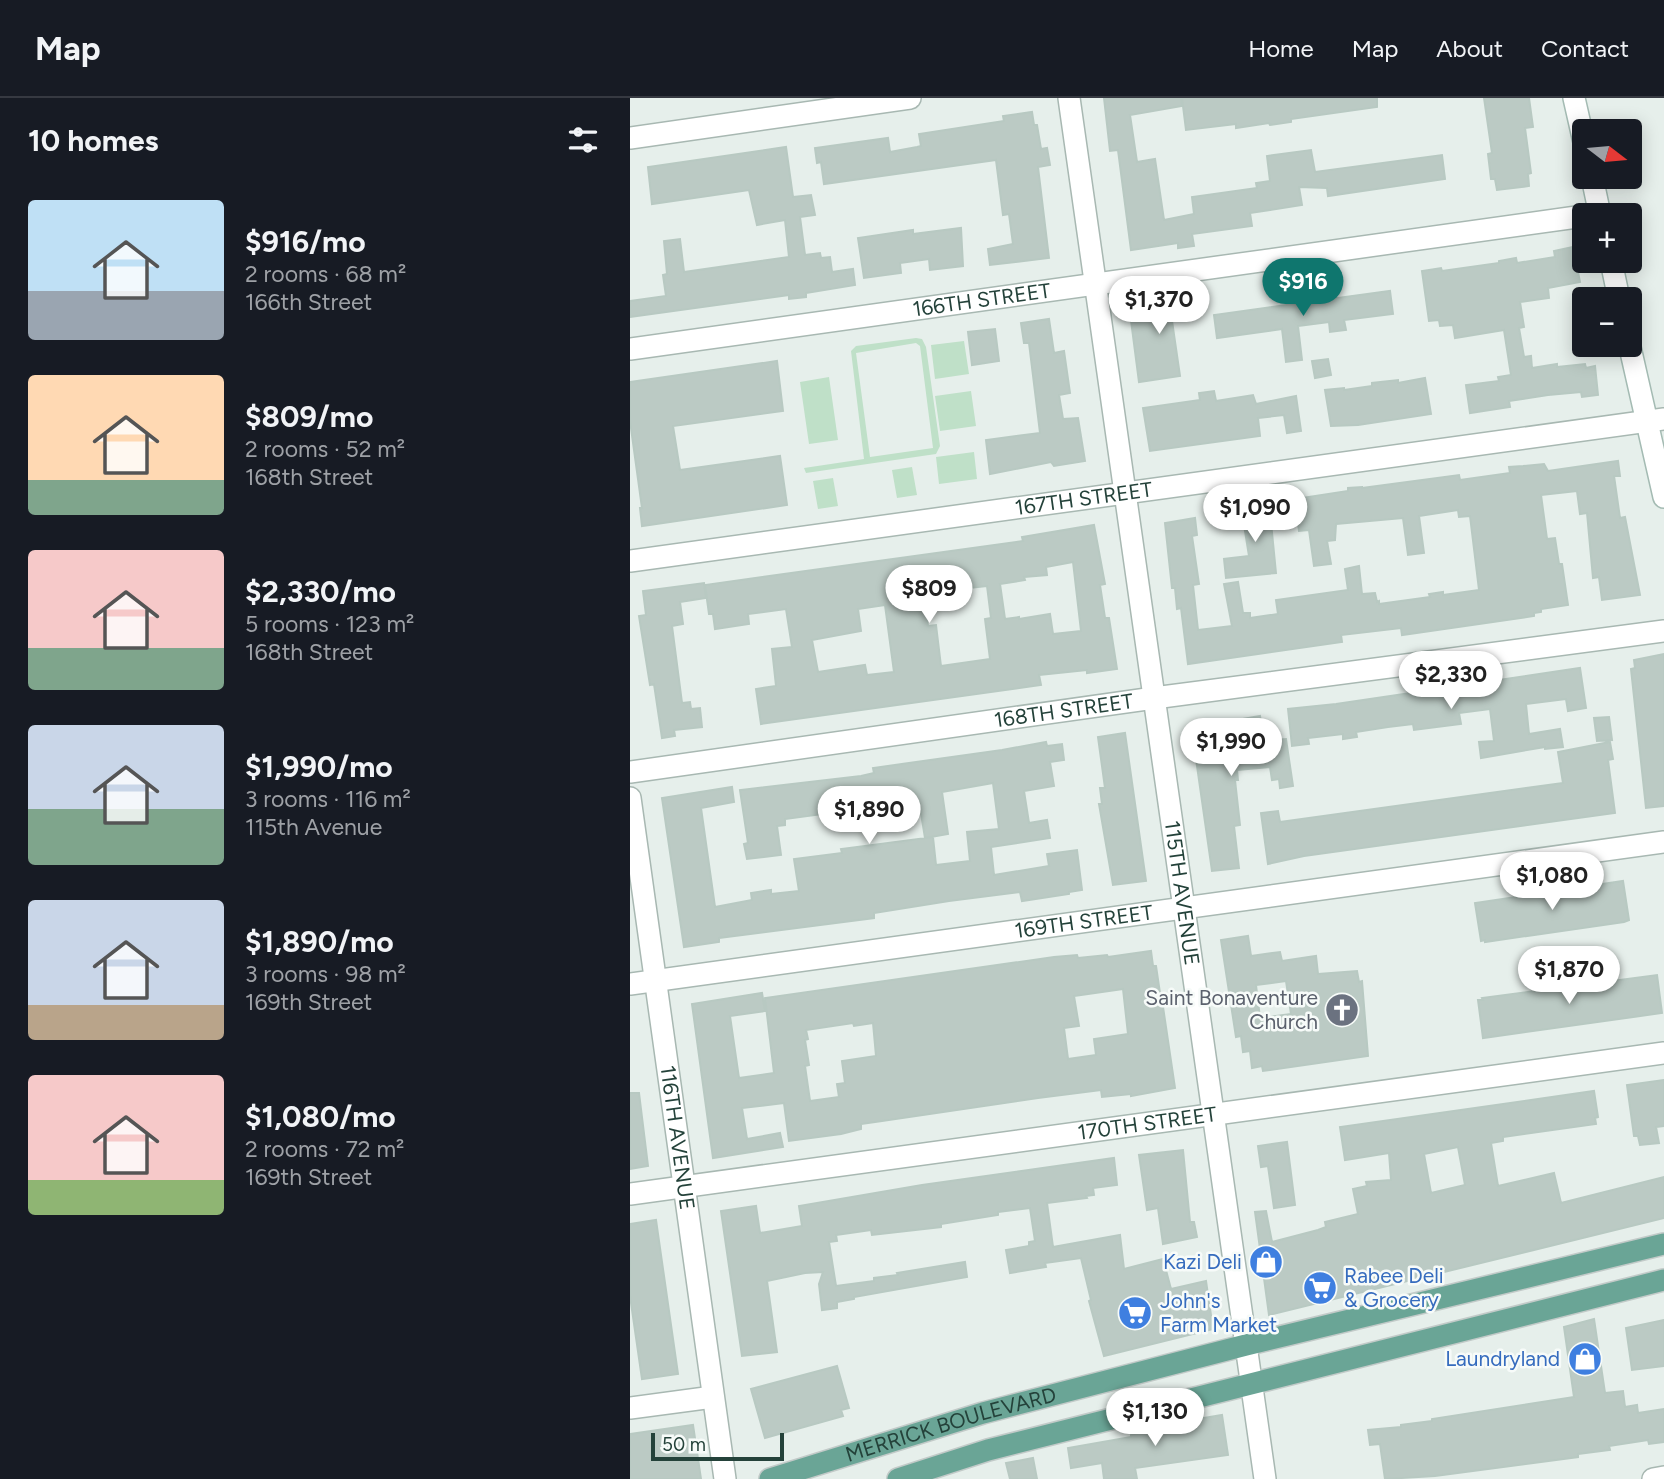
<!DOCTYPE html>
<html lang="en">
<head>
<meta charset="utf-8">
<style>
	body { margin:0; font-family:Figtree,sans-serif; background:#20242c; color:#f1f3f6; height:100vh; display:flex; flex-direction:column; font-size:26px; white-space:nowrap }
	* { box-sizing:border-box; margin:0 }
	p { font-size:23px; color:#9ea1a6 }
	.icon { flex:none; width:38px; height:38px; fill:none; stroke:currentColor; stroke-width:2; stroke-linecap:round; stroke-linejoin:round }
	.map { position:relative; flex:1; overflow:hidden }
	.drawer { display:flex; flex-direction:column; background:#171b24; width:630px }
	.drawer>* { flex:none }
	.needle { width:46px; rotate:106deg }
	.tools { position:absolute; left:942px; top:21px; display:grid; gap:14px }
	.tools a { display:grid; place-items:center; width:70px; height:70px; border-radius:7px; background:#171b24; box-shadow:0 4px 18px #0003; font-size:35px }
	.scale { position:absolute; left:21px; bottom:18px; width:133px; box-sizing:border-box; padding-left:7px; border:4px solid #24423a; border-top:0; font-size:19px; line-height:24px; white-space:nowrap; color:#24423a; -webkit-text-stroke:5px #f7fbf9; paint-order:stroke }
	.price { position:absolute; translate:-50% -60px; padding:0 16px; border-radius:24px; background:#fff; color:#222; font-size:23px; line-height:46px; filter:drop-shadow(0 2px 4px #0008) }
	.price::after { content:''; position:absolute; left:50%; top:42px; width:21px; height:16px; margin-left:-10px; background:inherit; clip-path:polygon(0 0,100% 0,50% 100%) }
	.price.current { background:#0f766e; color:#fff }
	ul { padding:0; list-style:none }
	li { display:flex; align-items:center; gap:21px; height:175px; padding:0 28px }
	li span { display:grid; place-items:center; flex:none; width:196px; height:140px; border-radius:7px; color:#555 }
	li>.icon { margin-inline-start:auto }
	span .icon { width:84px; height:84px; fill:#fffc; stroke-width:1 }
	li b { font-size:30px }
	h2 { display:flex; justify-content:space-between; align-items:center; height:84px; padding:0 28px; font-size:30px }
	header { display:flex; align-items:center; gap:42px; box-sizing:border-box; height:98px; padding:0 35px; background:#171b24; border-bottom:2px solid #363941 }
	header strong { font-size:33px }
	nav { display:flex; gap:38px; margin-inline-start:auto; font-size:24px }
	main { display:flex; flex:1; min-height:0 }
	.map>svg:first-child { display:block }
	.green { fill:#bfe0c8; fill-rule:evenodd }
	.building { fill:#bbcac4; stroke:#b8c9c2; stroke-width:2; fill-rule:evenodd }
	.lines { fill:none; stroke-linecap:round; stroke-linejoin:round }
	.street-casing { stroke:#a8b8b2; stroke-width:24 }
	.secondary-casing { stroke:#a4bbb3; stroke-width:24 }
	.primary-casing { stroke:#c2cac8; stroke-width:24 }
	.street { stroke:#fff; stroke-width:21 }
	.secondary { stroke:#fff; stroke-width:21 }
	.primary { stroke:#6aa596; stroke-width:21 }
	.labels { text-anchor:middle; stroke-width:5; stroke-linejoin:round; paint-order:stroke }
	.street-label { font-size:21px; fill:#24423a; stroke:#f7fbf9 }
	.worship-label { font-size:21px; fill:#5b616d; stroke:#f7fbf9; text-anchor:end }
	.shop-label { font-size:21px; fill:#366cbe; stroke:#f7fbf9; text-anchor:end }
</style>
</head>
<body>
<header>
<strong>Map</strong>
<nav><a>Home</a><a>Map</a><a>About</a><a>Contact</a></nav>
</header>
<main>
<section class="drawer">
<h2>10 homes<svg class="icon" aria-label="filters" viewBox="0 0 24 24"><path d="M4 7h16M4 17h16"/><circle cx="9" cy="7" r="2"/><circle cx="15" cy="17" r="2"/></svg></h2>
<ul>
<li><span style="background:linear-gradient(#bfe0f5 65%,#9aa5b1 0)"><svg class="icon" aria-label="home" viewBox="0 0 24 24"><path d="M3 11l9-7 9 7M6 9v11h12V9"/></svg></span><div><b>$916/mo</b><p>2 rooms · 68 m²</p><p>166th Street</p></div></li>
<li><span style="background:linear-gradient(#ffd9b3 75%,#7fa58c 0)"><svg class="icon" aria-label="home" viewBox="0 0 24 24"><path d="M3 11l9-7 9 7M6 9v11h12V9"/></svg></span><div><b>$809/mo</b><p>2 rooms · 52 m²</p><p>168th Street</p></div></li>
<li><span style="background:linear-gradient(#f6c9c9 70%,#7fa58c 0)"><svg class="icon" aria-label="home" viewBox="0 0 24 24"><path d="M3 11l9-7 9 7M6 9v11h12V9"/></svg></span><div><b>$2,330/mo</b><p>5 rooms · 123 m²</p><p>168th Street</p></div></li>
<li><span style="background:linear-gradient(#c9d6e8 60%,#7fa58c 0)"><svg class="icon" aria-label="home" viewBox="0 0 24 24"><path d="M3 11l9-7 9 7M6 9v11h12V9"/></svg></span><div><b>$1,990/mo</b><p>3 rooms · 116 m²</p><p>115th Avenue</p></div></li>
<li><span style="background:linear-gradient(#c9d6e8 75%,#b9a48a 0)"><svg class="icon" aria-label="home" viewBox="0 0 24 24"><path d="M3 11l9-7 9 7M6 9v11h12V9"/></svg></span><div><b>$1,890/mo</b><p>3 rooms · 98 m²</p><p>169th Street</p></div></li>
<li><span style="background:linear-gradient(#f6c9c9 75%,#8fb573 0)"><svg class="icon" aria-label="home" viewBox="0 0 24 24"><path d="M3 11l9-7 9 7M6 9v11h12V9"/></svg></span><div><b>$1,080/mo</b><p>2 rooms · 72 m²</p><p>169th Street</p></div></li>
</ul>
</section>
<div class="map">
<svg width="1034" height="1381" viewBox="0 0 1034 1381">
	<rect width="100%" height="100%" fill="#e6efeb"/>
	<!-- green -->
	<path class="green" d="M286,240L292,241L296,249L310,348L306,356L176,375L174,370L234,361L221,253L226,248ZM286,245L290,248L303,350L240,359L226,255Z
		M334,243L339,276L305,281L301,247Z
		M199,279L208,342L179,346L170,284Z
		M341,293L346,328L310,333L305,298Z
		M344,354L347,381L309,386L306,359Z
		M282,369L287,397L267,400L262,372Z
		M203,380L208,408L188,411L183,383Z"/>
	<!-- building -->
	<path class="building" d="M474,0H551L552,8L500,17L507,64L525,61L534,122L564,116L562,99L627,90L626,85L640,83L637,58L681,52L685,74L812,57L815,81L698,98L697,90L669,89L672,107L620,115L622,128L562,136L564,148L548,150V145L501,152L488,52L480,53Z
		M552,0H747V9L661,21V24L640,27L639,25L606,30V26L556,32Z
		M854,0H899L903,29L895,30L901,75L898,76L899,88L867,92L865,81H861L858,56L862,55Z
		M402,14L404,27H407L411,51L417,50L420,67L408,69L419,160L360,167L358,151L383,146L379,116L373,117L366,62L194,86L191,64L187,65L185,50L258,40L260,54L287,49L291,48L289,36L374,23L373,18Z
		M156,49L163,99L181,97L185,117L170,119L175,157L190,155L191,160L200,159L202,174L223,171L225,187L176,195V199L159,201V197L0,219V203L36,198L33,177L37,176L34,143L50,141L54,174L159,159L155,122L127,127L119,92L22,106L18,69Z
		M331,130L333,168L300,172L299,161L270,165L271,175L234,180L228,140L283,132V136Z
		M943,149L950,184L918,190L919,200L890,204L894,229L889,230L894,259L901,258L902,270L927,266V269L955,266L956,270L965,268L968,297L952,299L951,294L918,297L879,303L880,309L840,315L836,287L869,283L868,279L881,277L874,232L825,240L823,227L810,228L809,222L799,223L792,173L811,170L812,173L869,165V163L886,160L887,165L925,159L924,153Z
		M760,193L763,216L714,222L716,232L700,234L699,224L668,228L672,262L656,264L652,231L587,240L584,217Z
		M571,196L574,211L541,216L550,278L509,284L499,207Z
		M419,221L424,255L434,253L440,295L429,297L433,321L448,320L455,363L424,368L421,364L360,376L356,342L410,335L399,245H394L391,225Z
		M365,231L369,263L342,267L338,234Z
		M698,261L701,277L685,280L682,263Z
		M147,263L153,313L43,328L50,372L150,358L157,407L12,428L10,410H12L0,323V284Z
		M795,280L801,316L728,327L701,328L695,292L714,290V292L742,288V285L768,282V285Z
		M584,293L586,303L623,297L626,306L666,298L671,333L657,335L654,317L628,320L630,338L520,353L513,310L570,302L569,295Z
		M988,363L990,378H984L990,420L995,419L1010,497L972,502L969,479L963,480L957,415L950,416L947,393L911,397L917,441L925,440L929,466H932L938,507L911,511V514L904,515V518L772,537L771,530L711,537L712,544L558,566L551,510L547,511L545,490H542L535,425L565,420L567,437L562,438L569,486L563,487L568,532L602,528L594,486L608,484L613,515H620V520L648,516L646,502L718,492L715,471L729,468L732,496L745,495L747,504L749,503V506L800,499L799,496L813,494V497L849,492L840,418L829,419L828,412L789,418L794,455L778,457L773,420L706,426L705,442L697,443L701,466L684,468L679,432L669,433L665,401L718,393V390L732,389V390L829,377L830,382L880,375L879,369L893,368L914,366L918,373Z
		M639,404L646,475L596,480L594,461L619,458L611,408Z
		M464,427L475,486L470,487L475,520H479L487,571L457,575V572L409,577L411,587L131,626L126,591L146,588L142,551L162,549L156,511L118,516L119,526L85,531L83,516H79L75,487L393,443L392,439ZM443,464L451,533L423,536L420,516L389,521V519L375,521L370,486L395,482L394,479L417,477L416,469ZM357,488L361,520L355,521L360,561L311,568L306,527L298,528L294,500L304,498L303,494ZM255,507L264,574L237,577L235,567L188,574L182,542L231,533L228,511Z
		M74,485L76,500L50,504L53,526L42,528L52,605L60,604L61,611L70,610L72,629L44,632L45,638L32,640L24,586L20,587L9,518L16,517L13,493Z
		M1034,556V708L1016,710L1001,571L1005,570L1004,562Z
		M950,570L956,610L938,613L936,601L896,606L899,636L930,631L933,649L915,651V649L851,660L849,644L864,643L860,611L829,615L831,626L784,632L783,626L758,629L726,634L727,639L713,641V636L678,640L679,646L662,648L658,611L706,606Z
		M630,618L635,655L645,654L644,642L656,641L663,688L650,690L649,681L642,682L640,669L607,672L608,682H605L610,727L604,728L609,770L582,773L561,626L589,622L590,625Z
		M979,619L982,642L967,643L964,620Z
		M495,635L516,783L483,787L469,706H472L470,690H475L468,639Z
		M416,644L417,648L432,646L434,662L420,664L424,688L394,693L399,725L417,722L420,740L361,749L364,777L419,768L417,756L447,752L452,792L439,794V796L392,803L390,794L319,803L244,815V820L89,840V844L54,849L32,700L102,689L104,704L71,710L85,809L122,802L121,795L141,792V796L169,793L164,761L212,755L211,751L303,739L306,767L340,763L337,734L369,731L363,685L312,694L318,736L295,740L289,703L155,721V727L147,728L151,757L117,761L114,746L118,745L110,692L231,678L244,675L243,670L372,652Z
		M980,644L983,661L978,662L985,715L674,758L638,766L631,715L648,713L650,724L933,685L928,654Z
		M993,783L999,822L994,824L855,844V842L851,843L845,805Z
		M618,838L621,858L650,854L652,863L686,858L688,876L727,873L729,884L732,883L738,958L633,973L632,968L622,970L620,953L613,954L611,938L606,939L591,842ZM656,883L661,916L630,920L626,887Z
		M521,853L523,868H526L531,902H532L545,990L501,998V996L472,999L471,992L408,1000L252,1023L231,1026V1031L211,1036L159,1043L154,1005L112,1010L117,1041L150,1035L153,1049L83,1060L62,906L132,895L135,913L100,918L109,980L144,975L135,900L424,859L447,857L448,860L477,857L478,859ZM493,891L498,936L464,941L466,957L438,961L434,930L449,928L444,898ZM223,925L224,928L243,925L246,958L212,963L215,985L207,986L209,999L180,1003L175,968L179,967L175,942L178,941L176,932Z
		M1027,877L1032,915L853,940L848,902H853L852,900Z
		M1034,982V1028L1026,1029L1029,1045L1010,1047L1008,1038H1004L997,987Z
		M964,993L968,1019L965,1020L966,1026L873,1039V1043L861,1045L868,1088L924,1075L931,1105L1034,1079V1120L639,1217L625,1114L636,1113L642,1144L688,1132L696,1129L695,1124L728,1116L723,1091L737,1088L736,1084L761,1082L759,1055L715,1062L710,1029ZM828,1049L835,1087L801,1095L794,1056Z
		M0,995H9L18,1068L0,1071Z
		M657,1044L665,1107L644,1110L638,1068L631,1069L628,1048Z
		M553,1052L560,1124H564L567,1139L533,1146L528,1110L517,1112L509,1057Z
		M484,1060L487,1087L463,1090L464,1097L456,1098L457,1100L417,1105L423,1149L490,1137L494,1171L533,1161L541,1191L576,1183L583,1231L474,1258L459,1203L461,1202L451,1160L415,1165L416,1169L380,1175L376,1152L399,1148V1144L405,1143L400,1110L368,1114V1117L311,1126V1129L242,1137L241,1132L206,1137L207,1143L199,1144L206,1188L244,1183V1180L268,1177L267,1175L335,1164L337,1179L224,1199V1201L207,1204V1210L192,1212L189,1186L193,1174L175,1175L137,1183L147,1254L112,1258L91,1113L126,1108L130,1135L172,1128L169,1108L292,1087Z
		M26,1122L48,1276L12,1281L0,1198V1126Z
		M964,1221L975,1295L993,1293L995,1309L1007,1307L1008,1315L1034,1311V1344L1019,1346L1018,1342L979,1348L980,1352L948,1356V1359L805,1378L755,1381L750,1346L740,1347L738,1332L771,1329V1327L802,1323V1321L944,1299L934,1229Z
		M1034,1222V1268L1002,1272L996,1230Z
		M207,1268L219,1310L211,1312L213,1318L135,1340L121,1291Z
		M592,1317L598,1357L505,1370L507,1381H474L472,1365L441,1370L438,1350L501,1339V1337L533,1327Z
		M63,1327L71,1381H0V1336Z
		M403,1360L407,1381H380L376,1365Z"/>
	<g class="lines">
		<!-- street casing -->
		<g class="street-casing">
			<g id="street">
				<path id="s1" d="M439,0L635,1381"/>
				<path d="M0,40L280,0"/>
				<path id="s2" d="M0,251L954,118"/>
				<path id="s3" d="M0,463L1034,321"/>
				<path id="s4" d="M0,674L524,600L1034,533"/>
				<path id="s5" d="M0,700L95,1381"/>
				<path id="s6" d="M0,886L1034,744"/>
				<path id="s7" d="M0,1096L1034,955"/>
				<path d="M0,1310L83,1299"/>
				<path d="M1023,1381L1034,1379"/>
			</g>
		</g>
		<!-- secondary casing -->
		<g class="secondary-casing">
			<path id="secondary" d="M944,0L954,44
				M962,79L970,117
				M981,163L989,201
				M999,245L1034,399"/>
		</g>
		<!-- primary casing -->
		<g class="primary-casing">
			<g id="primary">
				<path id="s8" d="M140,1381L353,1315L616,1247L1034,1146"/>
				<path d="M268,1381L358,1352L1034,1182"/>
			</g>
		</g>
		<!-- street -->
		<use href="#street" class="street"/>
		<!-- secondary -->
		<use href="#secondary" class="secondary"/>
		<!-- primary -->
		<use href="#primary" class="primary"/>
	</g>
	<!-- icons -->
	<defs>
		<g id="church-disc" transform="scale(1.75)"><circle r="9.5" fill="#6b7280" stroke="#f7fbf9"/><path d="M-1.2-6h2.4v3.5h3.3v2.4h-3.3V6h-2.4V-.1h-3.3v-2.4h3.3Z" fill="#fff"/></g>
		<g id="shop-disc" transform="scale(1.75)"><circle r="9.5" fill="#3f7fe0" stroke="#f7fbf9"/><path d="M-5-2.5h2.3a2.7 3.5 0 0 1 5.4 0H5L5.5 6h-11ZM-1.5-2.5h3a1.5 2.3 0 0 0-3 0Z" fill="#fff"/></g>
		<g id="supermarket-disc" transform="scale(1.75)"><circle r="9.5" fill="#3f7fe0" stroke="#f7fbf9"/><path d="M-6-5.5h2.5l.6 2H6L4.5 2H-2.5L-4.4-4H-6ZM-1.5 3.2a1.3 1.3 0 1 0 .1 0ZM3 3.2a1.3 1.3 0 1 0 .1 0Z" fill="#fff"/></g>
	</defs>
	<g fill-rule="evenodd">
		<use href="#church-disc" x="712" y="912"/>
		<use href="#shop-disc" x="636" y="1164"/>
		<use href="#supermarket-disc" x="690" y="1190"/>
		<use href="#supermarket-disc" x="505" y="1215"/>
		<use href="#shop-disc" x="955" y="1261"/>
	</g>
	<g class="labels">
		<!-- street labels -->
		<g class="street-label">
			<text dy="7" stroke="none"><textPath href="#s2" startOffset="355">166TH STREET</textPath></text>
			<text dy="7" stroke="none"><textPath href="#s3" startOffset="458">167TH STREET</textPath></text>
			<text dy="7" stroke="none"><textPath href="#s4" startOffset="438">168TH STREET</textPath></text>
			<text dy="7" stroke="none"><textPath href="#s1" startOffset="803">115TH AVENUE</textPath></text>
			<text dy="7" stroke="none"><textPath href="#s6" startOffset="458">169TH STREET</textPath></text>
			<text dy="7" stroke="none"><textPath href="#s7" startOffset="522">170TH STREET</textPath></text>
			<text dy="7" stroke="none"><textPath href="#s5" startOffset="343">116TH AVENUE</textPath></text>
			<text dy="7" stroke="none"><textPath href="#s8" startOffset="189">MERRICK BOULEVARD</textPath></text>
		</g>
		<!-- worship labels -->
		<g class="worship-label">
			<text x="688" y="907">Saint Bonaventure<tspan x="688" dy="24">Church</tspan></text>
		</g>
		<!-- shop labels -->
		<g class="shop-label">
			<text x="612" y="1171">Kazi Deli</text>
			<text x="714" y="1185" text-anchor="start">Rabee Deli<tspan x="714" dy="24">&amp; Grocery</tspan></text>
			<text x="530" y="1210" text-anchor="start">John's<tspan x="530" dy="24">Farm Market</tspan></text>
			<text x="930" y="1268">Laundryland</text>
		</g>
	</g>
</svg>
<div class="tools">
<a><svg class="needle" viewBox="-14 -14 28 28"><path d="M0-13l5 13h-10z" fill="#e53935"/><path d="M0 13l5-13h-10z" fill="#9ea1a6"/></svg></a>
<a>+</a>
<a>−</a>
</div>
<div class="scale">50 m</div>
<b class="price current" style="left:673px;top:220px">$916</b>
<b class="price" style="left:529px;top:238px">$1,370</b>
<b class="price" style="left:625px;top:446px">$1,090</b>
<b class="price" style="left:299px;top:527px">$809</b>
<b class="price" style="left:821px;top:613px">$2,330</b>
<b class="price" style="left:601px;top:680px">$1,990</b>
<b class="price" style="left:239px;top:748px">$1,890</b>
<b class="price" style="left:922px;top:814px">$1,080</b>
<b class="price" style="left:939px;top:908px">$1,870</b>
<b class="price" style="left:525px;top:1350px">$1,130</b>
</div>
</main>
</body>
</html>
